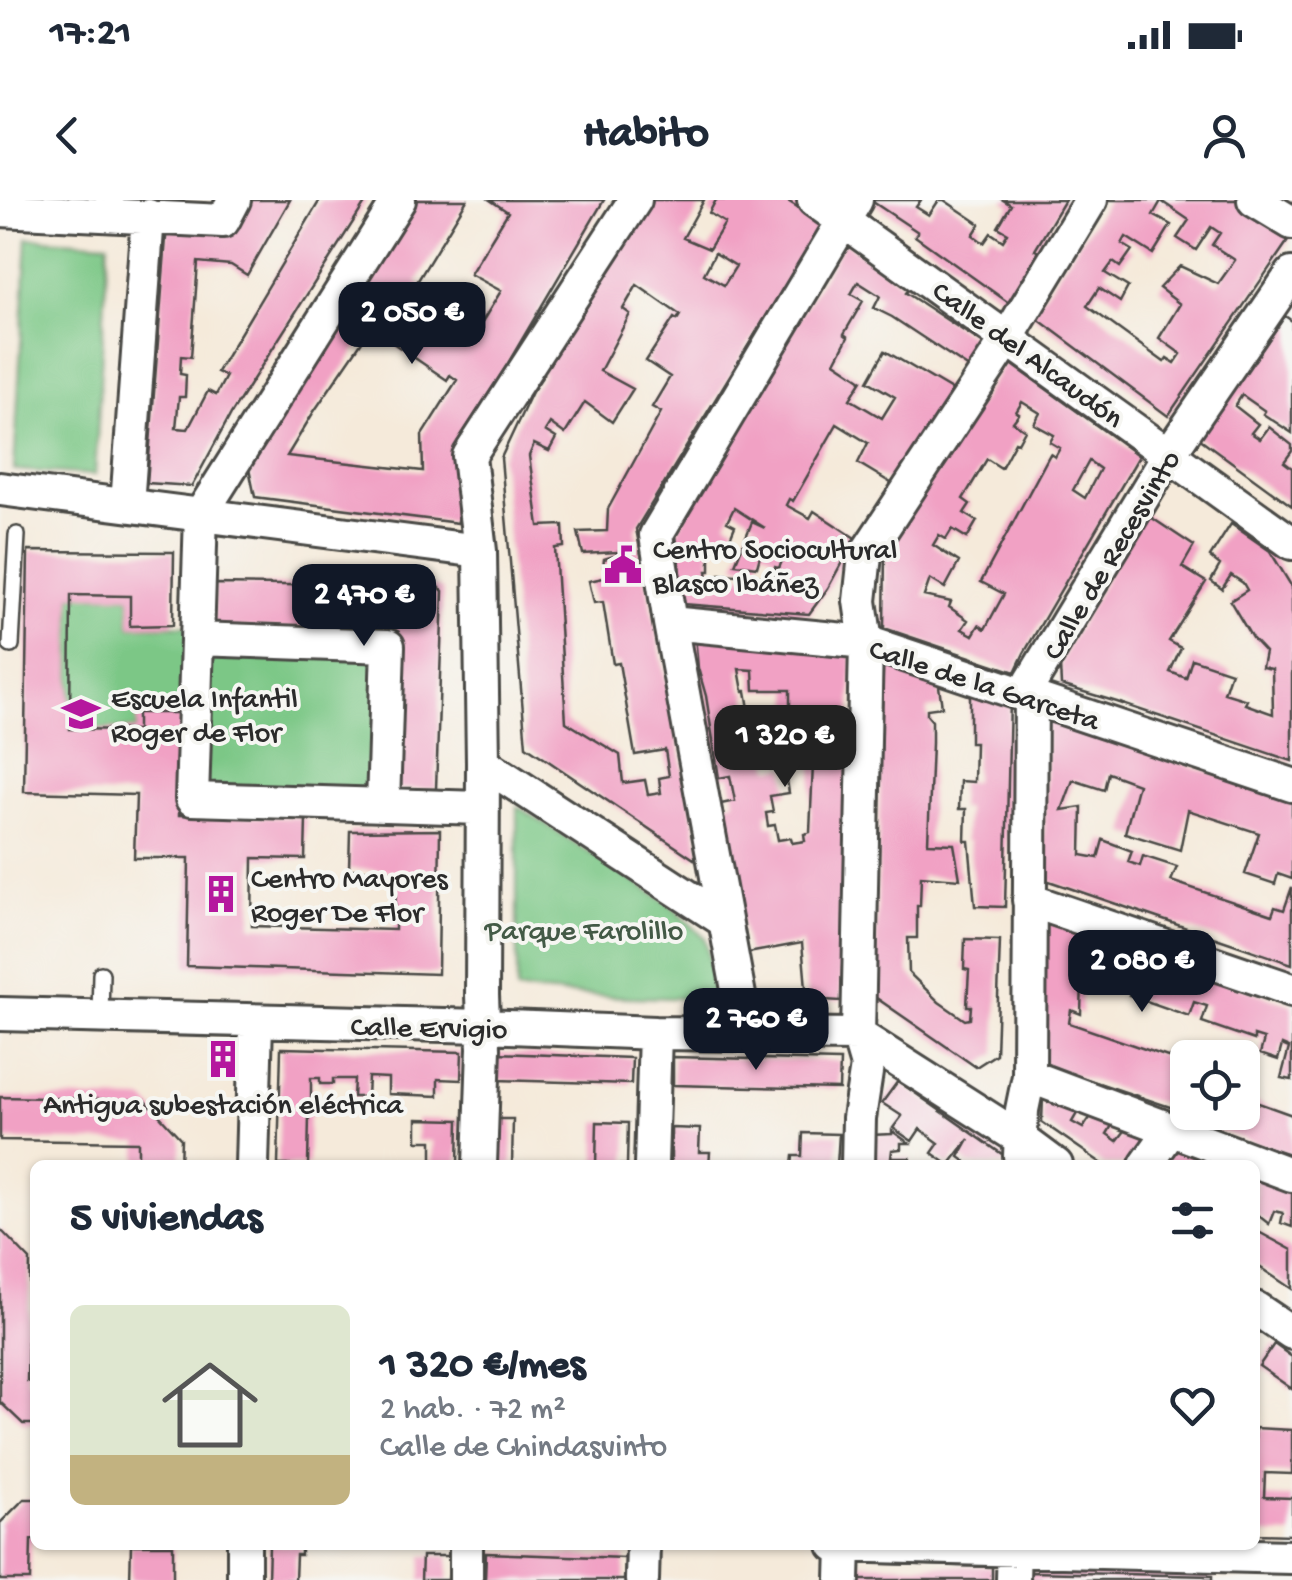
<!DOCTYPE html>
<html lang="es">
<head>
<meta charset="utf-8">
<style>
	body { margin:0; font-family:"Gochi Hand",sans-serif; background:#f6f6f7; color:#1f2937; height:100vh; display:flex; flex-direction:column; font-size:38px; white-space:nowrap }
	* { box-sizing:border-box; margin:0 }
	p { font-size:32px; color:#747a83 }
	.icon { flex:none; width:55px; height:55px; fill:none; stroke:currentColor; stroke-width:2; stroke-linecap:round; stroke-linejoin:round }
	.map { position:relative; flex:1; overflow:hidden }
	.drawer { position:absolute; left:30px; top:960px; width:1230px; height:390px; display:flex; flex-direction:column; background:#fff; border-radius:15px; box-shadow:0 2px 8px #0004 }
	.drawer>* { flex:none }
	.tools { position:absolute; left:1170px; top:840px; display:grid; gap:20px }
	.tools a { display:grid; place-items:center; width:90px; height:90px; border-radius:15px; background:#fff; box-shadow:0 2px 8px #0004; font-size:50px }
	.price { position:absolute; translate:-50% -85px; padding:0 22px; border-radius:20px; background:#111827; color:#fff; font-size:32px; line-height:65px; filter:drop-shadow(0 2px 5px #0008) }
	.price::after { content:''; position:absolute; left:50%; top:60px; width:30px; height:22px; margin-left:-15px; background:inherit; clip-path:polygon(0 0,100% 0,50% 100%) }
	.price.selected { background:#222; color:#fff }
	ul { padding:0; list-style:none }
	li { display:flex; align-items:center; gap:30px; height:250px; padding:0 40px }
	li+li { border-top:2px solid #e0e1e3 }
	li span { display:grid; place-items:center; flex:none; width:280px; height:200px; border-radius:15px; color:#555 }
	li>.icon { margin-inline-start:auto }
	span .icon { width:120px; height:120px; fill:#fffc; stroke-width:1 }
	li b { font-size:42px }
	h2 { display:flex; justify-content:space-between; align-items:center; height:120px; padding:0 40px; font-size:42px }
	.status { display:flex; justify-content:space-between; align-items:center; height:70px; padding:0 50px; background:#fff; direction:ltr }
	.status svg { height:28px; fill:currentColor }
	header { display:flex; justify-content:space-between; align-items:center; height:130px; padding:0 40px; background:#fff; font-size:45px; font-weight:700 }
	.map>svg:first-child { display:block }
	.green { fill:#7bc786; stroke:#537958; stroke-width:2.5 }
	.building { fill:#f1a1c4; fill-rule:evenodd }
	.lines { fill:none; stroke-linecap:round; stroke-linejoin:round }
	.lane-casing { stroke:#494845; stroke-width:20 }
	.street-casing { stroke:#494845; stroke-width:38 }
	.lane { stroke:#fff; stroke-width:15 }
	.street { stroke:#fff; stroke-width:32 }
	.labels { text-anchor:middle; stroke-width:8; stroke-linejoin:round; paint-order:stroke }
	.street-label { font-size:30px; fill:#2b2b2b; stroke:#f6f6f2 }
	.poi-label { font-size:30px; fill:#2b2b2b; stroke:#f6f6f2; text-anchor:start }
	.park-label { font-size:30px; fill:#435a46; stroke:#f6f6f2 }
</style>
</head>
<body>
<div class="status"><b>17:21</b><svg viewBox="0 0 49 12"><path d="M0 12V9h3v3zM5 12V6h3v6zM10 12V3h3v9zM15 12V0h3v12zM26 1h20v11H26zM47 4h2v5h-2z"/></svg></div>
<header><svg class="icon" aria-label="back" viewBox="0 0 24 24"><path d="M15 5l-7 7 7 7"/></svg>Habito<svg class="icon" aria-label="person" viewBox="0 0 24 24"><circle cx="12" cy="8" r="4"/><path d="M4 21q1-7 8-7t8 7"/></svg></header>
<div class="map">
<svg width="1292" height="1380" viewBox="0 0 1292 1380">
	<rect width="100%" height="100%" fill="#f6f6f2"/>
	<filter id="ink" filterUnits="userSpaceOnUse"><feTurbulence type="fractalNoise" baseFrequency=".01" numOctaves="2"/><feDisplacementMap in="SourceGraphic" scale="20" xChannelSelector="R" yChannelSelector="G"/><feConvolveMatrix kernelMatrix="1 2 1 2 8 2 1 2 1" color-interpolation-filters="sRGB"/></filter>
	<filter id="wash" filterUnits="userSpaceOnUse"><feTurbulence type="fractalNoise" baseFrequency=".0048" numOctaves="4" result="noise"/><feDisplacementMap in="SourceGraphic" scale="40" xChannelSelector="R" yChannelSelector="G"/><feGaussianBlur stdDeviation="2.25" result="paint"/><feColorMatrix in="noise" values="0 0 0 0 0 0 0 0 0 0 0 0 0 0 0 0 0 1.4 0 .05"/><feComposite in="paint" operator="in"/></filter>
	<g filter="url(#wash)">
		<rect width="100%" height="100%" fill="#f5eada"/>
		<!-- green -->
		<path class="green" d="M27,38L108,43L95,275L14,270Z
			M71,395L130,396V426L197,425L388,446L383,605L192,599L194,513H138L137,530L70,529Z
			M517,606L669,704L705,738L717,799L625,797L517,791Z"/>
		<g id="blocks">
			<!-- building -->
			<path class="building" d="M252,0H290L247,75L231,65L198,62L191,157L181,156L180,174L186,175L185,197H179L176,228L188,229L208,191L216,195L226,176L217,172L320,0H367L231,214L192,286L147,283L167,25L234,31Z
				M411,0H467L417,82L474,135L501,91L470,74L508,12L490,0H604L507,165L457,242L458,323L255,297L248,264ZM371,128L447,180L450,175L457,180L422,235L423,271L287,256L313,213Z
				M646,0H704L683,38L709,49L725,23L709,13L716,0H786L823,23L636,329L700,652L694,659L526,546L501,258L532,192L544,174L541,172ZM715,53L736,66L724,85L704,74ZM637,85L680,115L677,120L674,118L646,161L670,177L652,207L661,212L608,309L607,331L578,332L583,354L617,352V355L604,359L603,367L609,372L621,370L622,374L589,381L594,403L603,402L613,464L619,463L635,555L665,550L669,576L659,578L661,593L648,595L645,580L623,583L620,555L566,522L555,348L564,347L563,325L539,326L529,256L534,244L549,251L556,238L545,231L550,223L565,234L585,202L612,222L633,189L600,171L630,114L623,109Z
				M870,0H921L916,7L929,15L939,0H944L980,24L973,35L984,43L991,33L1003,41L1008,33L998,27L1011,5L1003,0H1065L1035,50L1039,52L1009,103L915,36L918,32Z
				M1108,0H1236L1292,35L1168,216L1031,114ZM1161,1L1189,20L1177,38L1196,50L1211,27L1220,33L1212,45L1235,60L1218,84L1180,66L1159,88L1180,104L1159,138L1181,154L1175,163L1167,158L1164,162L1087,106L1099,88L1120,102L1128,87L1105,73L1113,62L1120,67L1132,50L1122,44L1126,37L1153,54L1171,25L1153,15Z
				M844,42L909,89L906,93L985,145L969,168L892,117L874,108L880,96L858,82L851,94L863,101L844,134L848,137L835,162L862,180L850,199L882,218L895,197L868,181L885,151L953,191L923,242L920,240L896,286L858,263L868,243L837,224L793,301L789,299L786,305L810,318L814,311L855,338L828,388L809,414L683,404L676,334L699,286ZM734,308L765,328L752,322L735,364L757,367L762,349L782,361L779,368L775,367V377L720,374L719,386L709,385L707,371H710V348L714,350L718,340L728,343L735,326L727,322Z
				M1285,116L1292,121V233L1263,214L1265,211L1242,195L1235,206L1258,224L1251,233L1260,239L1269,227L1292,245V251L1284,262L1292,268V306L1192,233L1247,155L1255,160Z
				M1006,160L1139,256L1024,453L1015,472L884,428L885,352ZM1022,202L1040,213L1034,224L1054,235L1050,242L1060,248L1055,257L1050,254L981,382L1004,394L985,429L979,425L973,435L962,429L968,420L949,407L951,402L924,396L930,379L945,388L959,362L933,345L939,335L946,339L952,329L967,338L977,321L964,313L970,304L963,299L987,259L1001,268L1015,242L1018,243L1025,230L1013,222L1019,214L1016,212ZM1089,261L1100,269L1085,298L1073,290Z
				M1143,312L1194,346L1182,367L1206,382L1169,441L1181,448L1170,472L1186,478L1192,459L1231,472L1224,493L1247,500L1245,504L1273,514L1272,469L1262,467L1265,452L1252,438L1230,401L1247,390L1243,383L1231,375L1222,389L1211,381L1220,365L1210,357L1231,324L1270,351L1292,387V561L1117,502L1061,485L1060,466L1069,444Z
				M28,351L174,352L173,425L130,426V396L71,395L70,529L137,530V513H181L179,615L306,618L305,659L253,658L252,726L395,730L396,671L349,669L350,631L440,630L438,774L187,766L189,658H134L136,595L24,592Z
				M214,384L439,387L443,391L436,589H394L399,435L395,430L214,427Z
				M695,435L853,442L841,801L807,799L802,743L748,753L721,604L735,601L730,576L719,578L706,496L698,468ZM739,469L753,470L754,490H790V513H797L798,529L815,527L816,564H813L810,632L804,634L805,641L792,643L791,638L778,640L775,625L768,626L766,613L773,612L770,596L789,593L785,567L771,569L764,536L754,538L746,491H743Z
				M895,465L938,479L942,507L927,509V515L932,521V543L928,643L954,644L960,679L921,676L920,706H917V738H908L909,773L939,802L965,820L970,819L971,806H967L969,770L964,769L965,739L1000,740L996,854L976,867L875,797L883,468Z
				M970,489L1010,500L1005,707L975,706L969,641H965L966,609H959L960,581L974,582L975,543H970Z
				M1047,519L1292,599V679L1278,674L1275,684L1245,674L1259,633L1188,610L1180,650L1125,633L1138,584L1108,573L1104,590L1073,580L1062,610L1082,607L1081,655L1098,658L1103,640L1132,651L1128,662L1140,666L1143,656L1177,667L1171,681L1272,715L1275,707L1284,710L1292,687V764L1043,679Z
				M1044,719L1292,805V880L1281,878L1289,848L1282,845L1278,860L1260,854L1264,839L1254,836V840L1202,822L1207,806L1194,802L1189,816L1129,795L1132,786L1097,775L1095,783L1082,779L1081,814L1071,810L1069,823L1188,864V913L1039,863Z
				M214,844L232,845V874L214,873Z
				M281,848L462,852L461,880L438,879V896L414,895L388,894V878L368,877L367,897H353L354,879H333V884H320V878H311V903H314V915H309L308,965H278Z
				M497,853L632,858L631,884L497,880Z
				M673,857L840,861L839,889L673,885Z
				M898,881L1006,957V965H970L959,957L969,939L949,965L932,953L939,943L920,929L912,941L893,928L902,916L882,903Z
				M0,897L145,900L181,939L180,965H138V942L0,940Z
				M1043,897L1079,910L1072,922L1083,928L1092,915L1114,922L1107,934L1117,941L1128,927L1148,934L1126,965H1104L1042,922Z
				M1242,897L1292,915V955L1205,926L1207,920L1188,913L1242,912Z
				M417,919L459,920L458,965H432V941H417Z
				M496,919H513L512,965H495Z
				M597,922L628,923L627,965H596Z
				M671,928L700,929L699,952H710L709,965H671Z
				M892,931L909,943H901V949L892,950L891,958H910L909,965H869L870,935L892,934Z
				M803,933L839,934L837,965H792L793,956H802Z
				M1173,948L1223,964V965H1160Z
				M1255,975L1292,988V1027L1281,1023L1283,1013L1274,1011L1269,1024L1255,1013Z
				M0,1029L30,1060L27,1181H35V1224H23L0,1202Z
				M1255,1030L1292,1050V1089L1255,1064Z
				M1274,1144L1292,1157V1189L1259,1166Z
				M1255,1228L1292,1230V1274L1265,1273L1264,1297L1292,1298V1335L1255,1334Z
				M24,1299H35V1340H31L30,1380H0V1323Z
				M131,1345H173V1380H130Z
				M269,1345H301V1355H296L295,1380H268Z
				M486,1353L625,1358L624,1380H485Z
				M422,1356H449L448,1380H421Z
				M855,1363L992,1367V1380H855Z
				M1030,1372L1212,1376V1380H1030Z"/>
		</g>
	</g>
	<g filter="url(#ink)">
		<use href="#blocks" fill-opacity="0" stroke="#494845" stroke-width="2.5"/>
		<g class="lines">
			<!-- lane casing -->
			<g class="lane-casing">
				<path id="lane" d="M11,445L17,335
					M100,816L101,774"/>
			</g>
			<!-- street casing -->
			<g class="street-casing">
				<path id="street" d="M399,0L201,314L192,599L481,608
					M814,0L1292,343
					M1254,0L1292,23
					M0,10L223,21L234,0
					M0,289L480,351
					M127,305L148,16
					M670,423L866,442L1292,585
					M197,439L388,446L383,605
					M483,563L725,721
					M1029,700L1292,790
					M0,814L484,826L655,833L858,835L1021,939L1056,965
					M746,833L670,423L656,335L856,0
					M1029,876L1292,975
					M1020,956L1022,910L1029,876L1031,482L1169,254L1292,74
					M252,965L256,822
					M480,965L484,848L482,795L483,563L480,351L469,256L635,0
					M651,965L655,833
					M858,965L859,918L867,866L858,835L866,442L860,401L865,355L997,155L1091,0
					M1146,965L1171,930
					M1255,1108L1292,1133
					M835,1345L1292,1357
					M244,1380V1345
					M466,1380V1345
					M642,1380L643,1345
					M843,1380L844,1345
					M1013,1380L1014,1345"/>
			</g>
			<!-- lane -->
			<use href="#lane" class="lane"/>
			<!-- street -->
			<use href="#street" class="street"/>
		</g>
	</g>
	<!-- icons -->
	<defs>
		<g id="civic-bare" transform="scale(3)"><path d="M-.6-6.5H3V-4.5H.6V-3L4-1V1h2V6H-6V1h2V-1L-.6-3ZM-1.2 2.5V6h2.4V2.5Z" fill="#b5179e" stroke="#f6f6f2" stroke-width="2.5" paint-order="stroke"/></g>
		<g id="school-bare" transform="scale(3)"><path d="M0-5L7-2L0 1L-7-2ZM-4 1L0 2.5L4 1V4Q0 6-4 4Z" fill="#b5179e" stroke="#f6f6f2" stroke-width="2.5" paint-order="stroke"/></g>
		<g id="building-bare" transform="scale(3)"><path d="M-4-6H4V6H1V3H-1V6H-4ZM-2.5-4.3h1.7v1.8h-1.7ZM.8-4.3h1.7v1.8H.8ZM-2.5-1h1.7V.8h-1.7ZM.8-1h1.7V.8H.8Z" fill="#b5179e" stroke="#f6f6f2" stroke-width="2.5" paint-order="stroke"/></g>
	</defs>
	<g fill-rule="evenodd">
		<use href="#civic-bare" x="623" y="365"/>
		<use href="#school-bare" x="81" y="514"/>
		<use href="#building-bare" x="221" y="694"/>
		<use href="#building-bare" x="223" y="859"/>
	</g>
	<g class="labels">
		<!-- street labels -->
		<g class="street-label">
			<text transform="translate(1029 153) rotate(36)" y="10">Calle del Alcaudón</text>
			<text transform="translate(1110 354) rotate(-59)" y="10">Calle de Recesvinto</text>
			<text transform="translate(985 483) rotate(18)" y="10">Calle de la Garceta</text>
			<text transform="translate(429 826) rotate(1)" y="10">Calle Ervigio</text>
		</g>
		<!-- poi labels -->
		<g class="poi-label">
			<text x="653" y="358">Centro Sociocultural<tspan x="653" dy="34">Blasco Ibáñez</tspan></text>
			<text x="111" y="507">Escuela Infantil<tspan x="111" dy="34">Roger de Flor</tspan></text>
			<text x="251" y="687">Centro Mayores<tspan x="251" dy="34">Roger De Flor</tspan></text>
			<text x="223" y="913" text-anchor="middle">Antigua subestación eléctrica</text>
		</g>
		<!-- park labels -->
		<g class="park-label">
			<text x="584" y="739">Parque Farolillo</text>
		</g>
	</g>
</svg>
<div class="tools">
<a><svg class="icon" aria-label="locate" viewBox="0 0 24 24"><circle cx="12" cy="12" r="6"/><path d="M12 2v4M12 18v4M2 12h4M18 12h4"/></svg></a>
</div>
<b class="price" style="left:412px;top:167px">2 050 €</b>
<b class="price" style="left:364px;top:449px">2 470 €</b>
<b class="price selected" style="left:785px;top:590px">1 320 €</b>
<b class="price" style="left:1142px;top:815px">2 080 €</b>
<b class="price" style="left:756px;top:873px">2 760 €</b>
<section class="drawer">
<h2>5 viviendas<svg class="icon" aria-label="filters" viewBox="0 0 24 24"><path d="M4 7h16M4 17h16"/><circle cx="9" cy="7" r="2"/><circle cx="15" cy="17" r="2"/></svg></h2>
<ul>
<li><span style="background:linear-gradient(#dfe7d0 75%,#c2b280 0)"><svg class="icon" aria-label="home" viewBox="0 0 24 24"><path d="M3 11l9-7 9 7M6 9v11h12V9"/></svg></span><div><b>1 320 €/mes</b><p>2 hab. · 72 m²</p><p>Calle de Chindasvinto</p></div><svg class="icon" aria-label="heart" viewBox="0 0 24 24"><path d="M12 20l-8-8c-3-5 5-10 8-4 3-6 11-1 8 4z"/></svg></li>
</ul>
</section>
</div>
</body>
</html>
